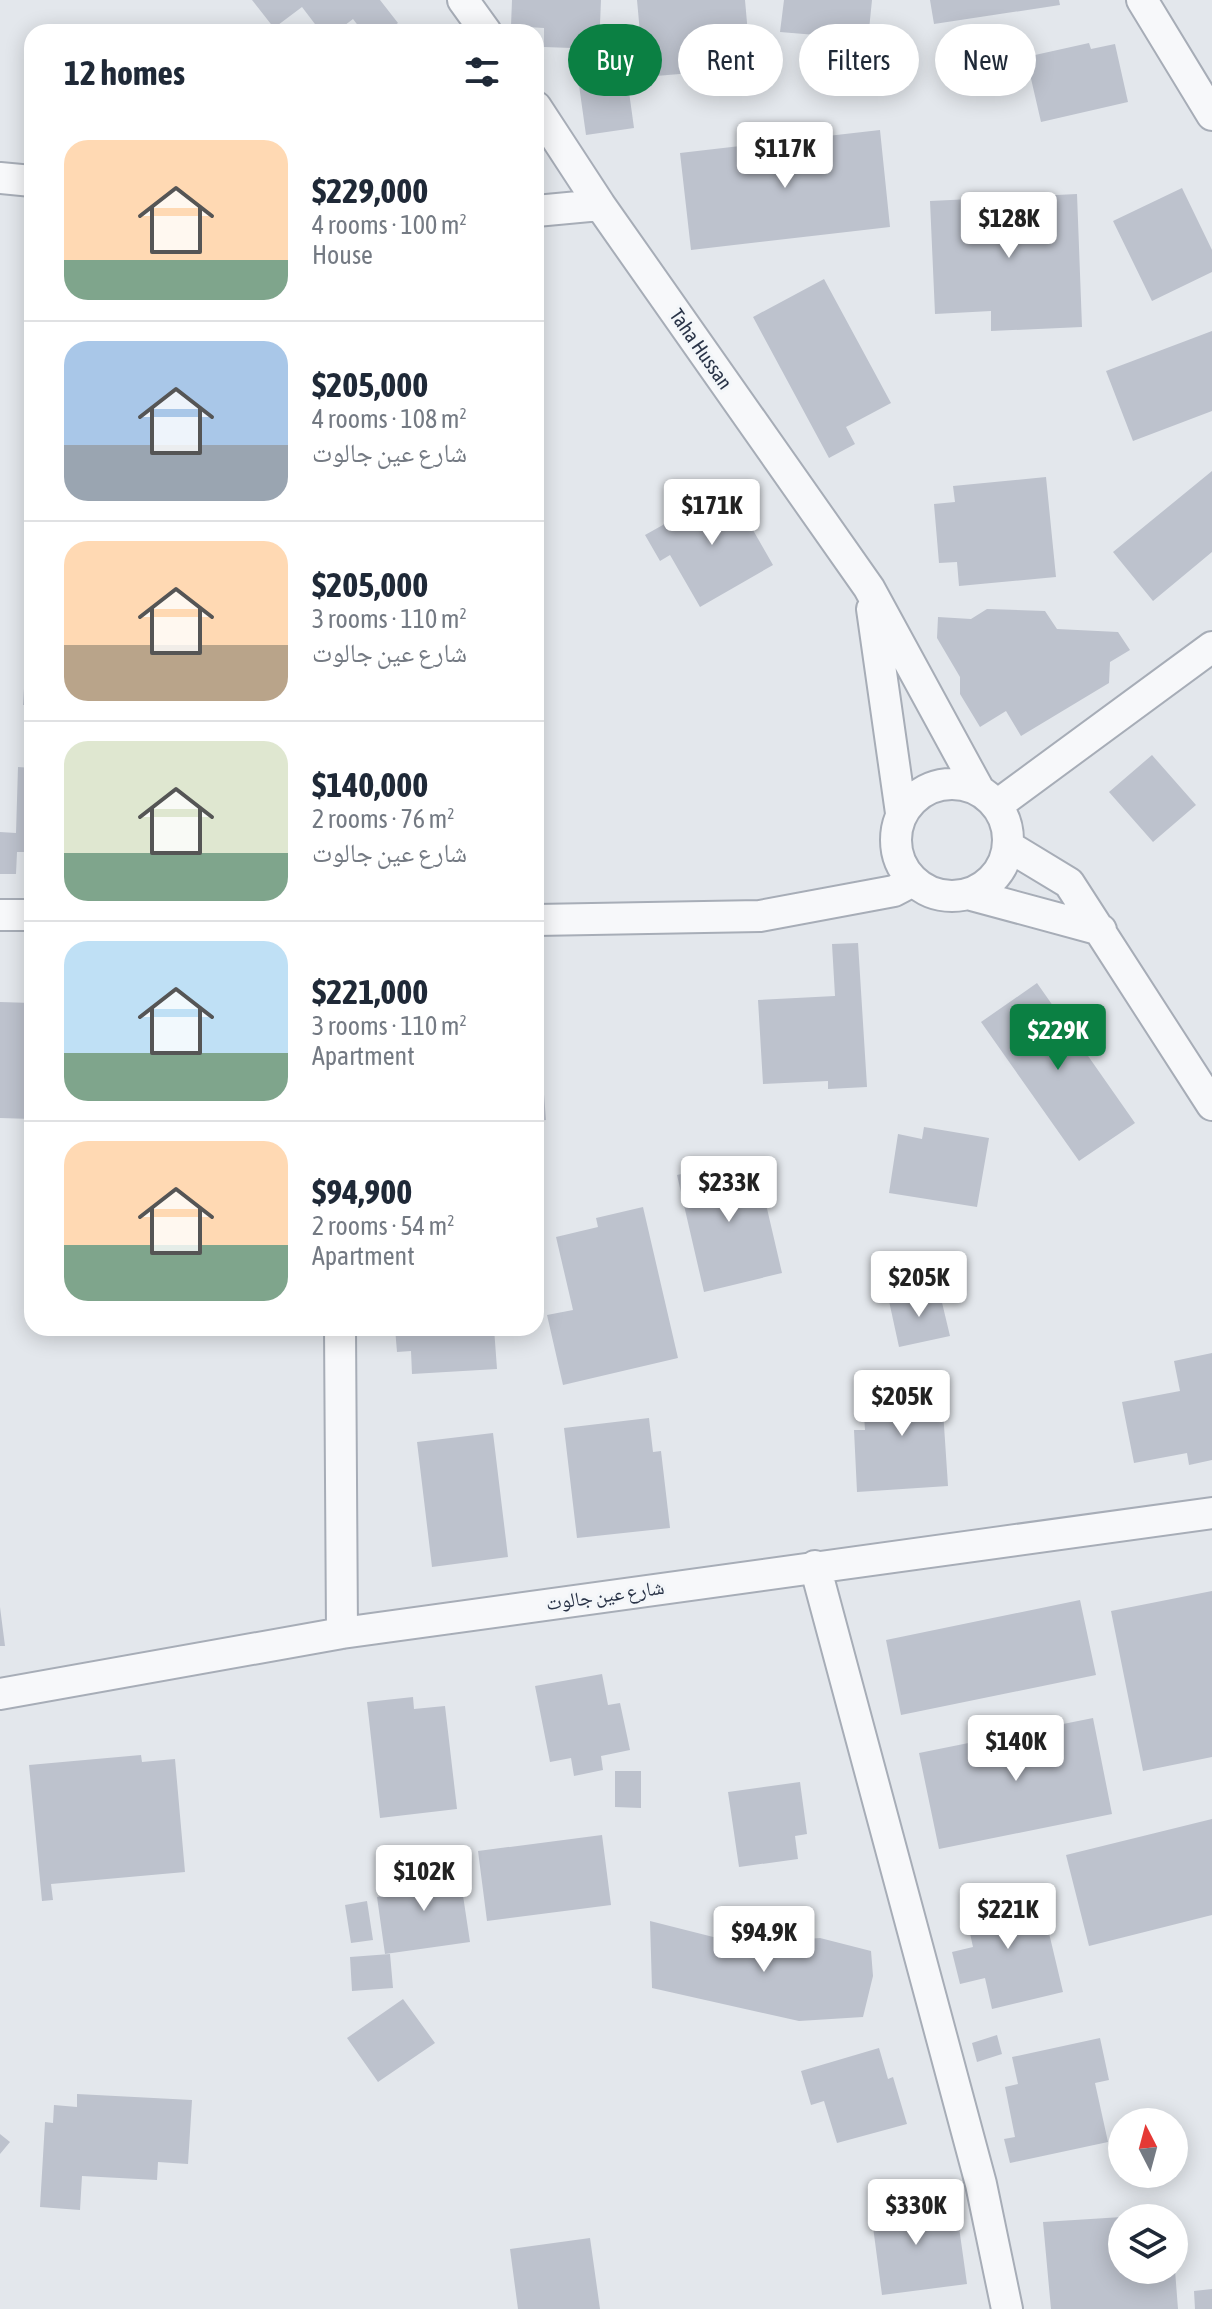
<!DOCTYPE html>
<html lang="en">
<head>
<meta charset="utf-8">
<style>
	body { margin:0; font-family:"Asap Condensed","Noto Naskh Arabic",sans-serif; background:#f2f2f3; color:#1f2937; height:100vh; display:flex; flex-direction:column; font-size:30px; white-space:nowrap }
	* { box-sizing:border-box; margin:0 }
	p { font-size:26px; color:#747a83 }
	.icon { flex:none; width:44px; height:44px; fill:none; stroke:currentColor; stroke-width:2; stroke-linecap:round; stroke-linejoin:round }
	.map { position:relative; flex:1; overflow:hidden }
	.drawer { position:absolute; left:24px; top:24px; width:520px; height:1312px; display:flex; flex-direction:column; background:#fff; border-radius:24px; box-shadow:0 4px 20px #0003 }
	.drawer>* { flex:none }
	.hud { position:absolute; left:568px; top:24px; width:524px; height:72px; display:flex; gap:16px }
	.needle { width:52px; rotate:354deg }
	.tools { position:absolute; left:1108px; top:2108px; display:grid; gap:16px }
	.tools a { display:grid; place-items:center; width:80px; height:80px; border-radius:50%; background:#fff; box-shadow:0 4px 20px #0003; font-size:40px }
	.price { position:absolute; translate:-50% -68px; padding:0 18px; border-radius:8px; background:#fff; color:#222; font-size:26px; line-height:52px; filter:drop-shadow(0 2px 4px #0008) }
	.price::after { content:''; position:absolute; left:50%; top:48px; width:24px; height:18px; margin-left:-12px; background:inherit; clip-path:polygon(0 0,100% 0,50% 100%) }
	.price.current { background:#0b8043; color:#fff }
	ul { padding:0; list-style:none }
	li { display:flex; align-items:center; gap:24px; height:200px; padding:0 40px }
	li+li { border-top:2px solid #e0e1e3 }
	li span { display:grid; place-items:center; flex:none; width:224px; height:160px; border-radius:24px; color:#555 }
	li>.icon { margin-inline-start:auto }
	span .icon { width:96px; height:96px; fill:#fffc; stroke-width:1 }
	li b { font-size:34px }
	h2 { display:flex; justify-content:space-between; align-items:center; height:96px; padding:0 40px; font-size:34px }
	.chip { padding:0 28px; border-radius:36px; background:#fff; box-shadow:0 4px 20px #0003; font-size:28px; line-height:72px }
	.chip.current { background:#0b8043; color:#fff }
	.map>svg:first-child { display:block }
	.building { fill:#bdc2cd }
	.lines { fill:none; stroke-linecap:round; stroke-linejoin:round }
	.minor-casing { stroke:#a7adb7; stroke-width:34 }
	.minor { stroke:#f7f8fa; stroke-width:30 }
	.labels { text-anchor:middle; stroke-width:6; stroke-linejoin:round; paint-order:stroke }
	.street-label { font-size:20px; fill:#293347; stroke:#f3f6f9 }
</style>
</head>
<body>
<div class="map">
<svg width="1212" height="2309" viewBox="0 0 1212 2309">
	<rect width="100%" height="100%" fill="#e3e7ec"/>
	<!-- building -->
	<path class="building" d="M252,0H380L398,23L386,32H363L353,19L336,32H321L302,7L274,28Z
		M512,0H601L599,49L544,47V28L511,26Z
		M637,0H745L751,68L644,77Z
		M784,0H872L864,79L812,73L816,35L780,32Z
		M930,0H1059L1060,5L934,24Z
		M1089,43L1091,49L1115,44L1128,102L1041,122L1026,57Z
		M626,70L634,128L586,135L578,78Z
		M880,130L890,227L691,250L680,153Z
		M1182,188L1212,250V272L1152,301L1113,221Z
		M1077,194L1082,327L991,331V311L935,314L930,201Z
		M824,279L891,403L846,427L855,444L829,458L753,317Z
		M1212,331V411L1133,441L1106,371Z
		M1212,471V552L1153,601L1113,552Z
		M1046,477L1056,577L959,586L957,562L939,563L934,504L955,502L953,486Z
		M729,488L773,565L700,607L670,555L660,561L645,535Z
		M987,609L1045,611L1057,629L1118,632L1130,650L1110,662L1109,683L1021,736L1006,711L980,727L960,694V677L937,638L938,617L971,619Z
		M27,639H32V705H23Z
		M1152,755L1196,805L1153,842L1109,792Z
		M18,767L32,768V852H17L16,874H0V832L16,833Z
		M858,943L867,1087L828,1089V1081L763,1084L758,1000L835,996L832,944Z
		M1037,983L1135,1123L1079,1161L981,1022Z
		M0,1002L32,1003V1119L0,1118Z
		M536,1056H541L546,1120L536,1121Z
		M924,1127L989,1138L977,1207L889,1193L898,1134L922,1139Z
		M755,1157L782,1273L704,1292L677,1175Z
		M643,1207L678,1358L563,1385L547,1315L573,1310L556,1237L598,1227L596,1218Z
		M939,1290L950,1336L899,1347L889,1301Z
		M395,1328H494L497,1369L412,1374L411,1351L397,1352Z
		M1212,1353V1460L1189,1465L1187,1453L1134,1463L1122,1402L1180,1391L1174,1361Z
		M941,1380L948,1486L857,1492L854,1430H865L862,1385Z
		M649,1418L653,1452L661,1451L670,1528L577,1538L564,1428Z
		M493,1433L508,1557L432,1567L417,1442Z
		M1212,1591V1757L1143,1771L1111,1611Z
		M1080,1600L1096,1675L901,1715L886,1640Z
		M0,1607L5,1646H0Z
		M602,1674L608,1705L620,1703L630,1750L601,1756L603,1770L574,1776L571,1758L550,1762L535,1686Z
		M413,1697L414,1709L445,1706L457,1809L380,1818L367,1702Z
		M1093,1718L1112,1814L939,1849L919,1753Z
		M141,1755L142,1762L175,1759L185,1872L51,1884L53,1900L42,1901L29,1765Z
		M615,1771H641V1808L615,1807Z
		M800,1782L807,1834L795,1836L798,1859L739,1867L728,1792Z
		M1212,1819V1915L1089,1946L1066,1855Z
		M602,1835L611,1905L487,1921L478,1851Z
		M459,1869L470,1942L385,1954L377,1897L401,1893L399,1878Z
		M1017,1889L1023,1917L1044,1912L1063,1992L992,2009L985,1978L960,1984L952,1952L973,1947L963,1901Z
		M367,1901L373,1940L351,1943L345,1905Z
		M650,1921L741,1944L820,1938L871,1951L873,1976L863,2017L799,2021L652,1988Z
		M390,1954L393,1988L352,1991L350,1957Z
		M403,1999L435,2043L378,2082L347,2038Z
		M997,2035L1002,2054L977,2062L972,2043Z
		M1100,2038L1109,2080L1095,2083L1108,2142L1010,2163L1004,2139L1015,2137L1005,2087L1018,2084L1012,2057Z
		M879,2048L888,2079L893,2077L907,2124L837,2143L824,2101L811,2105L801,2071Z
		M77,2094L192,2100L188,2164L158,2162L157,2180L82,2176L80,2210L40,2207L45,2122L53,2123L54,2105L77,2107Z
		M0,2134L10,2142L0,2154Z
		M930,2196L934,2223L958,2220L967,2284L882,2295L870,2204Z
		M1122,2217V2270H1175L1178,2309H1051L1043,2222Z
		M590,2238L600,2309H518L510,2249Z
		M1212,2289V2309H1195L1194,2291Z"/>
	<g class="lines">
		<!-- minor casing -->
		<g class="minor-casing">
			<path id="minor" d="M463,0L486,32
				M1142,0L1212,115
				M536,107L600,205L869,588L979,790
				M0,178L32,181
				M536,211L600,205
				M872,609L901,813
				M896 840a56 56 0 1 1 112 0a56 56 0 1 1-112 0Z
				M997,805L1212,647
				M1008,846L1069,883L1212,1105
				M968,894L1101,930
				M0,915H32
				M536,920L760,916L894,891L913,881
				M340,1328L342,1633
				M815,1566L981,2184L1007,2309
				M0,1694L342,1633L1212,1513"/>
		</g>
		<!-- minor -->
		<use href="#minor" class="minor"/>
	</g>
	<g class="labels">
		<!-- street labels -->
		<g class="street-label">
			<text transform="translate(701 349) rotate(55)" y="7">Taha Hussan</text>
			<text transform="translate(605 1595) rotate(-8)" y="7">شارع عين جالوت</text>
		</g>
	</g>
</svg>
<div class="tools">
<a><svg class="needle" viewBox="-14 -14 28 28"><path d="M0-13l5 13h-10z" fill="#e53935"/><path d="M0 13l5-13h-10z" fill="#747a83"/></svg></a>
<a><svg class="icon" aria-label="layers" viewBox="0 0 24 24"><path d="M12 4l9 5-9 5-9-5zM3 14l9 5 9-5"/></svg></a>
</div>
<b class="price" style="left:785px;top:190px">$117K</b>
<b class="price" style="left:1009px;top:260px">$128K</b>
<b class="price" style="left:712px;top:547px">$171K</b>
<b class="price current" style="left:1058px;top:1072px">$229K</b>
<b class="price" style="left:729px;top:1224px">$233K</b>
<b class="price" style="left:919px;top:1319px">$205K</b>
<b class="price" style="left:902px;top:1438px">$205K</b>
<b class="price" style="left:1016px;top:1783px">$140K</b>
<b class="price" style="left:424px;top:1913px">$102K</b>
<b class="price" style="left:1008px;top:1951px">$221K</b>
<b class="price" style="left:764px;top:1974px">$94.9K</b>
<b class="price" style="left:916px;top:2247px">$330K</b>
<div class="hud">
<a class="chip current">Buy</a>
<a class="chip">Rent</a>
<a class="chip">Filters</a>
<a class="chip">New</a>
</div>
<section class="drawer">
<h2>12 homes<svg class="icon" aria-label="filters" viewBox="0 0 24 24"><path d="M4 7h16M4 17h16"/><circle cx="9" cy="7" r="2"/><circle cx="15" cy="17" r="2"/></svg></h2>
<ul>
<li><span style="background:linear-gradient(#ffd9b3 75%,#7fa58c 0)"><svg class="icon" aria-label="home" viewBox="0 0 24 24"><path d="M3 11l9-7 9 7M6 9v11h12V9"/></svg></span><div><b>$229,000</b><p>4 rooms · 100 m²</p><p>House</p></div></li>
<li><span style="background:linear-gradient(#a9c7e8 65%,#9aa5b1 0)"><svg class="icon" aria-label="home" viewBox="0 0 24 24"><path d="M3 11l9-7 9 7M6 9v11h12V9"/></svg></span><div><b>$205,000</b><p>4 rooms · 108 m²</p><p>شارع عين جالوت</p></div></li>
<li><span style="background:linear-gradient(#ffd9b3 65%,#b9a48a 0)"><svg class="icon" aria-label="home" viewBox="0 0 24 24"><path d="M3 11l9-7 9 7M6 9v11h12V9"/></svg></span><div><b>$205,000</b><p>3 rooms · 110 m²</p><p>شارع عين جالوت</p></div></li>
<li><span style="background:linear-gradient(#dfe7d0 70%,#7fa58c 0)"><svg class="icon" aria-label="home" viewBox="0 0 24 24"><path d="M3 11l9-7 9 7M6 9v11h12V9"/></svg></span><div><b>$140,000</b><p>2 rooms · 76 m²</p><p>شارع عين جالوت</p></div></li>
<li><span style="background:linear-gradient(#bfe0f5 70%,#7fa58c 0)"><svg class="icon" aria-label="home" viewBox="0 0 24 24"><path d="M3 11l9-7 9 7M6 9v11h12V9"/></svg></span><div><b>$221,000</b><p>3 rooms · 110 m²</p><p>Apartment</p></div></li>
<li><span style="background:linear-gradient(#ffd9b3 65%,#7fa58c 0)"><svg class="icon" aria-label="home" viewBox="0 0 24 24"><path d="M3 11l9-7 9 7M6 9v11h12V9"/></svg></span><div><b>$94,900</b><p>2 rooms · 54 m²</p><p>Apartment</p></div></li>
</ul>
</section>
</div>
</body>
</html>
